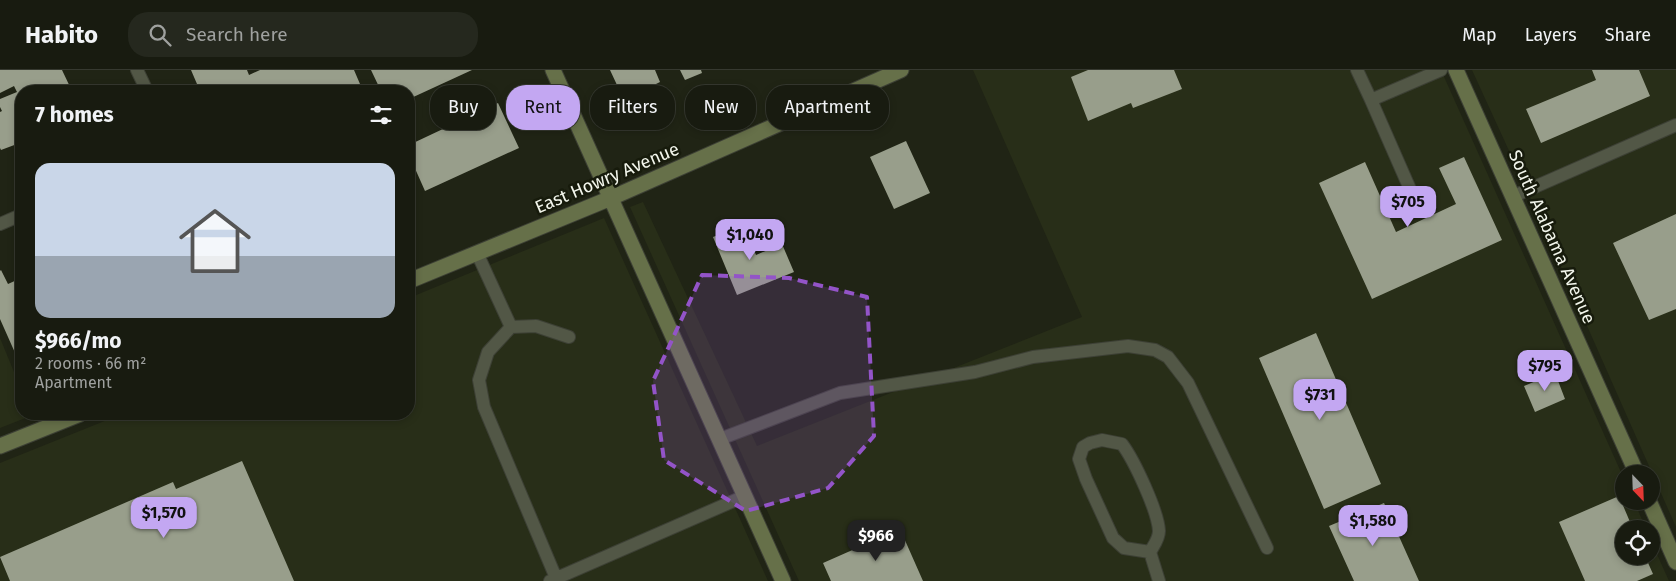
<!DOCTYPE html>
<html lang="en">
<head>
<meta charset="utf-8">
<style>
	body { margin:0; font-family:"Fira Sans",sans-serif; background:#25281e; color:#f1f3f6; height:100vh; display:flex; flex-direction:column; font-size:19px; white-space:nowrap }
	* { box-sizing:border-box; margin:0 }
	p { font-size:16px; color:#9fa19f }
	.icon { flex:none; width:28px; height:28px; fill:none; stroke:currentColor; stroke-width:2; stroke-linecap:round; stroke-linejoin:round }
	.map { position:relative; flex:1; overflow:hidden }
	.side { position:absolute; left:15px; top:15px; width:400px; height:335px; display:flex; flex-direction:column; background:#181b10; border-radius:20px; box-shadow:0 2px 8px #0003,0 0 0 1px #363930 }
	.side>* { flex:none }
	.guide { position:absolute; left:430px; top:15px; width:475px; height:45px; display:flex; gap:10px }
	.needle { width:32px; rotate:157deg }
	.tools { position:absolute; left:1615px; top:395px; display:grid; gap:10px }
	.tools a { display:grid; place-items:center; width:45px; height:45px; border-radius:50%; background:#181b10; box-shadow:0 2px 8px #0003,0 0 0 1px #363930; font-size:25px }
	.price { position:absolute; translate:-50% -42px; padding:0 11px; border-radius:10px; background:#c3a7f2; color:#111; font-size:16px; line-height:32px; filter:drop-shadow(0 1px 2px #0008) }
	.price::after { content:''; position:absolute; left:50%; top:30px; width:15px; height:11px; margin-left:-8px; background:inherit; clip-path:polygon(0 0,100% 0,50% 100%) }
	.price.selected { background:#222; color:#fff }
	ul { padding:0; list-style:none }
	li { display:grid; align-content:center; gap:10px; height:265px; padding:0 20px }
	li span { display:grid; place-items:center; height:155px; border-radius:15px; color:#555 }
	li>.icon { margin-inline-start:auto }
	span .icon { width:90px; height:90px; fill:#fffc; stroke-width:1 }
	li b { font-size:21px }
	h2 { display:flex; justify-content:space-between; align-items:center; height:60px; padding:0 20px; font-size:21px }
	.chip { padding:0 18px; border-radius:20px; background:#181b10; box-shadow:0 2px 8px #0003,0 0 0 1px #363930; font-size:18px; line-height:45px }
	.chip.selected { background:#c3a7f2; color:#111 }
	header { display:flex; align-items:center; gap:30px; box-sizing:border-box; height:70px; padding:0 25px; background:#181b10; border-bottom:1px solid #363930 }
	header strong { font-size:24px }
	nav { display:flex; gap:28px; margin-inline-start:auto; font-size:18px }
	.search { width:350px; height:45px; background:#25281e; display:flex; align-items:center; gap:12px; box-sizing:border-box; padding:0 18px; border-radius:20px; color:#9fa19f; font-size:19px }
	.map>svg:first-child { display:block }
	.built { fill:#282e18 }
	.building { fill:#989e8b }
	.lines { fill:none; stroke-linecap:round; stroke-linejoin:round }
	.lane-casing { stroke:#3d4035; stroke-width:14 }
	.secondary-casing { stroke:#3d4035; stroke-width:17 }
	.lane { stroke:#525746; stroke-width:12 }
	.secondary { stroke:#667049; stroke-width:15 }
	.marked { fill:#9354c8; fill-opacity:0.2; stroke:#9354c8; stroke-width:4; stroke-dasharray:10 6; stroke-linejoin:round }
	.labels { text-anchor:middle; stroke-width:5; stroke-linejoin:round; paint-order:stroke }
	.street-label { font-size:18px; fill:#f3f6ec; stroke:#171b0c }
</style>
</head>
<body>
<header>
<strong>Habito</strong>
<div class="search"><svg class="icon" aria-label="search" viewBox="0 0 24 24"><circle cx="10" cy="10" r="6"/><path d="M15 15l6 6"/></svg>Search here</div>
<nav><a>Map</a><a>Layers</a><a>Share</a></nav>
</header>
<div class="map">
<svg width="1676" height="511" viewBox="0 0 1676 511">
	<rect width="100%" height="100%" fill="#202415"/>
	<!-- built -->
	<path class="built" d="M973,0H1441L1624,409V431H1634L1646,459H1624V486H1651V471L1669,511H799L630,137L643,132L757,376L1082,247Z
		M1472,0H1676V457L1527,120Z
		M604,148L768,511H0V393L122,344H409V228Z
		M0,268L21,319V344H32L33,345L0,358Z"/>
	<!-- building -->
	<path class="building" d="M0,0H62L72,21H21V83L17,74L1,80L0,78V42L2,41L0,37V29L17,22L14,16L0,23Z
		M191,0H247L249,5L260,0H354L363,21H200Z
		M371,0H472L409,29V21H381Z
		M610,0H655L660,12L644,20L650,33L630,43Z
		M680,0H701L702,3L685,10Z
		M1088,0H1174L1182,19L1133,38L1131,33L1088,51L1071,7Z
		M1592,0H1639L1650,26L1541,73L1526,39L1596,10Z
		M498,33L519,78L425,121L409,85V75Z
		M906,71L930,123L894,139L870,87Z
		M1464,87L1502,170L1372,229L1319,113L1365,92L1396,162L1456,134L1439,98Z
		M21,104V121L15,107Z
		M1676,144V239L1649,250L1613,173Z
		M744,155L756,185L782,174L794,202L737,225L713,167Z
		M1,200L8,214L19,209L21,214V283L16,285L0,249V201Z
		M1316,263L1381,414L1324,439L1259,288Z
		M1555,303L1565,329L1535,342L1524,316Z
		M242,391L294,511H10L0,487L173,412L176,419Z
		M1619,426L1633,459H1624V486H1645L1653,504L1637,511H1585L1559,452Z
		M1384,433L1419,511H1354L1329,456Z
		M900,459L923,511H831L823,493Z"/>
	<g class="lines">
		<!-- lane casing -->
		<g class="lane-casing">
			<path id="lane" d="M137,0L147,21
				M1357,0L1371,30
				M1514,126L1676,55
				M1417,135L1371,30L1441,0
				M0,154L21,145
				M477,183L511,257
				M720,369L840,323L975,302L1033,287L1128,276L1155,280L1168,287L1188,313L1267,478
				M1102,370L1122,374C1134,390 1158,441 1159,461C1159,469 1154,475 1150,482L1124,478L1113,468L1086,409L1079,389L1083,377L1090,373Z
				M1150,482L1159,511
				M556,508L484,337L479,310L488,282L511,257L536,256L569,267
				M550,511L745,426"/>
		</g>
		<!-- secondary casing -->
		<g class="secondary-casing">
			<path id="secondary" d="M553,0L783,511
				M1456,0L1637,404
				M409,211L611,128L901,0
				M0,376L80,344
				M1649,431L1676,492"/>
		</g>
		<!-- lane -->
		<use href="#lane" class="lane"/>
		<!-- secondary -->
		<use href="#secondary" class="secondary"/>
	</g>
	<!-- marked area -->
	<path class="marked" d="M702,205L789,208L867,227L874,366L828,418L746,441L664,390L653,311Z"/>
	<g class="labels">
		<!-- street labels -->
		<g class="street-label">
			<text transform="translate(607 108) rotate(-23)" y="6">East Howry Avenue</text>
			<text transform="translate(1552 167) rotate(66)" y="6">South Alabama Avenue</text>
		</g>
	</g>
</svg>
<div class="tools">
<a><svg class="needle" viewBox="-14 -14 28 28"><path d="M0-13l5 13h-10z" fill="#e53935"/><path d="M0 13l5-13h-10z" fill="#9fa19f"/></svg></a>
<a><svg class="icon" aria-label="locate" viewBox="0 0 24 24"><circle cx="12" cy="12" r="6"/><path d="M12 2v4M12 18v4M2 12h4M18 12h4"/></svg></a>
</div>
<b class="price" style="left:1408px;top:158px">$705</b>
<b class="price" style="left:750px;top:191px">$1,040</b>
<b class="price" style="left:1545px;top:322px">$795</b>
<b class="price" style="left:1320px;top:351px">$731</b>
<b class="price" style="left:164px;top:469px">$1,570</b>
<b class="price" style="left:1373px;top:477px">$1,580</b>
<b class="price selected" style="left:876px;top:492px">$966</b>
<div class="guide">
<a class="chip">Buy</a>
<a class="chip selected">Rent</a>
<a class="chip">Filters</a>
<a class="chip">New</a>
<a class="chip">Apartment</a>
</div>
<section class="side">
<h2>7 homes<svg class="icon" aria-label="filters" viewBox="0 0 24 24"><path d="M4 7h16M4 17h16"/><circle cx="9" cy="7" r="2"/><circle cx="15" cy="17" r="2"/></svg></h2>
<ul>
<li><span style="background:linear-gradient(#c9d6e8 60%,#9aa5b1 0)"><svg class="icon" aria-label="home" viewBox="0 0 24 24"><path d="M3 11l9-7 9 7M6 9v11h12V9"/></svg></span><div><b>$966/mo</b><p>2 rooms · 66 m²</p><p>Apartment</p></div></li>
</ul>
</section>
</div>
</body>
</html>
